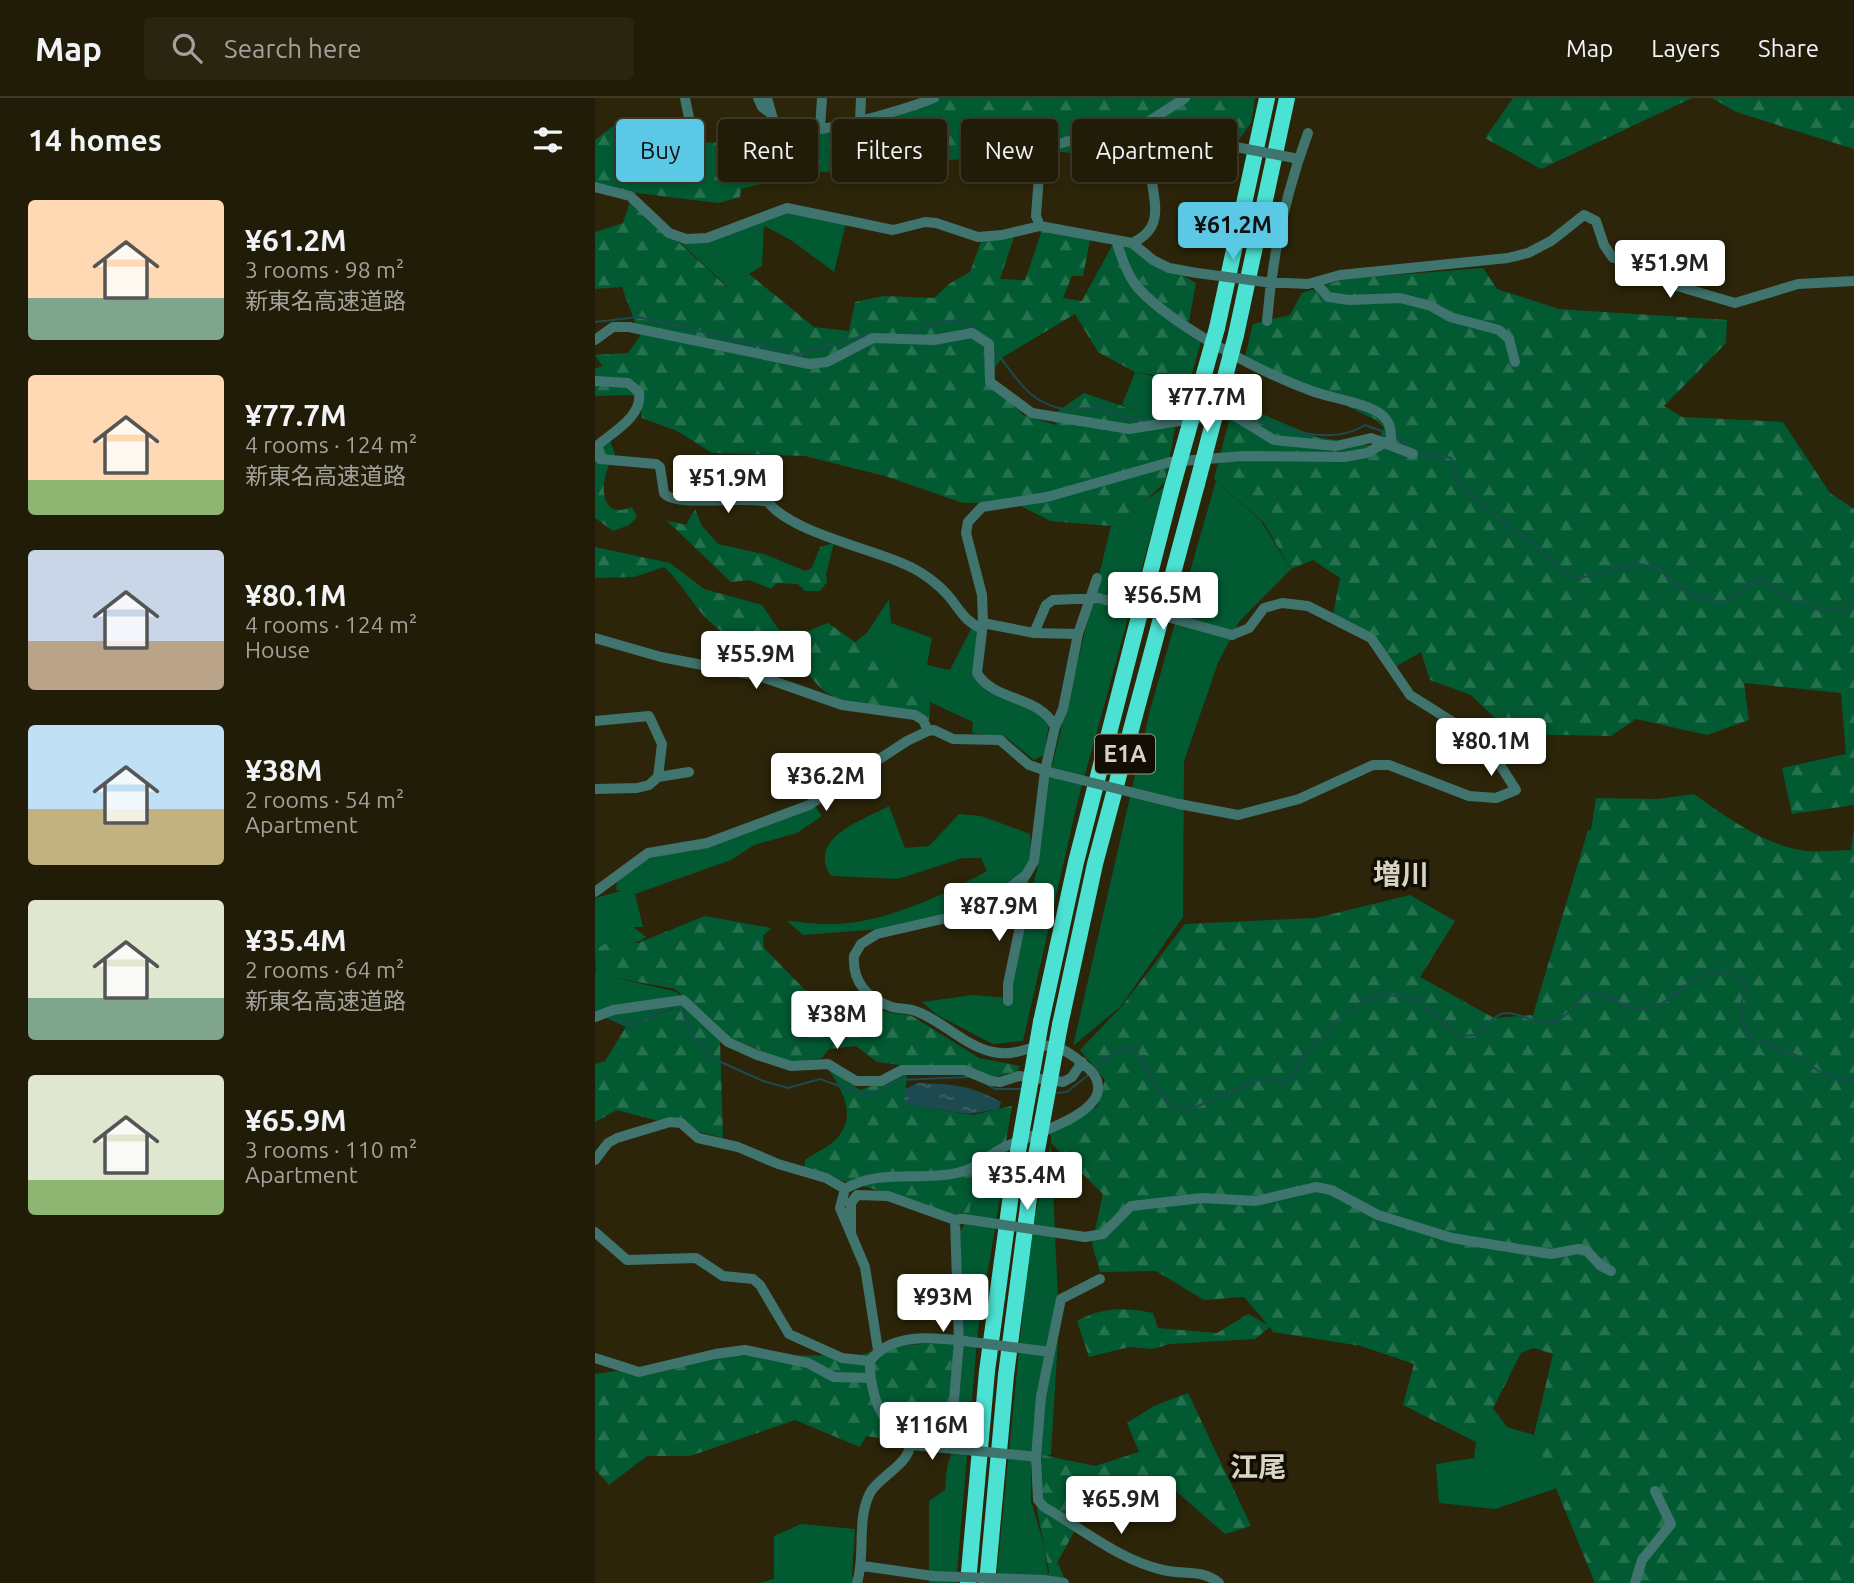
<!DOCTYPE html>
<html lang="en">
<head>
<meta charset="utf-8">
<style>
	body { margin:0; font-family:Ubuntu,"Noto Sans JP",sans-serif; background:#292511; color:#f1f3f6; height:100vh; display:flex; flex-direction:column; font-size:26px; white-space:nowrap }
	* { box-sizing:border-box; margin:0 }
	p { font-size:23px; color:#a2a19b }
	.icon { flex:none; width:38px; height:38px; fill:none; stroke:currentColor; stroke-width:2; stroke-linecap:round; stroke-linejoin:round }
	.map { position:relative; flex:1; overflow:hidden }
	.details { display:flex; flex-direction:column; background:#211c07; width:595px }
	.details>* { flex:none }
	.banner { position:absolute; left:21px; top:21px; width:665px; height:63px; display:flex; gap:14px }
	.price { position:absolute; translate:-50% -60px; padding:0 16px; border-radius:7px; background:#fff; color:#222; font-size:23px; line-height:46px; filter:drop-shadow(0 2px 4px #0008) }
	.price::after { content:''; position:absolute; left:50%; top:42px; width:21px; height:16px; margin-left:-10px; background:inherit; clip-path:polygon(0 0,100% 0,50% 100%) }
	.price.active { background:#5bc8e6; color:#111 }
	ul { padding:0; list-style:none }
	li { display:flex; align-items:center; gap:21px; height:175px; padding:0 28px }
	li span { display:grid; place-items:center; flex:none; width:196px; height:140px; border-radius:7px; color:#555 }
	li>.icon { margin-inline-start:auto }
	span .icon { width:84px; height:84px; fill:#fffc; stroke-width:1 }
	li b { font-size:30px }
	h2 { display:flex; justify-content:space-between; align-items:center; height:84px; padding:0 28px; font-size:30px }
	.tag { padding:0 24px; border-radius:7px; background:#211c07; box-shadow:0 4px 10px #0003,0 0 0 2px #3e3a28; font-size:24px; line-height:63px }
	.tag.active { background:#5bc8e6; color:#111 }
	header { display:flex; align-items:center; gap:42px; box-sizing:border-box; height:98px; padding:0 35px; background:#211c07; border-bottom:2px solid #3e3a28 }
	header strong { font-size:33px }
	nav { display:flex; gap:38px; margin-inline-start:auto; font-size:24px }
	.search { width:490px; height:63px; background:#292511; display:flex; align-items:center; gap:18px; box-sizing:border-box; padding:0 24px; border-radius:7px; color:#a2a19b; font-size:26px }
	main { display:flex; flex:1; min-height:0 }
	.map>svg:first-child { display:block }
	.grass { fill:#025a32 }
	.forest { fill:url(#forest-firs) }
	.water { fill:url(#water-ripples) }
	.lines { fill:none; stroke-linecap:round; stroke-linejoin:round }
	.stream { stroke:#1c4a50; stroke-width:2 }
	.minor { stroke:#40746e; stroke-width:10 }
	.highway { stroke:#4ce2d3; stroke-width:16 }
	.minor-bridge { stroke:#40746e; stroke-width:10 }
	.highway-bridge { stroke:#4ce2d3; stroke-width:16 }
	.labels { text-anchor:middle; stroke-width:7; stroke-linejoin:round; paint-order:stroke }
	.shield { fill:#120e04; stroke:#9d998a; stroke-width:2 }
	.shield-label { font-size:23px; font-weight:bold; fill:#d8d4c4 }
	.quarter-label { font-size:28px; font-weight:bold; fill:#d8d4c4; stroke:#120e04 }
</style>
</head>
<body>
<header>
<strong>Map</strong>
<div class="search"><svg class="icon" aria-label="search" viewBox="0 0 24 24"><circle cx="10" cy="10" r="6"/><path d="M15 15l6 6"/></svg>Search here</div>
<nav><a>Map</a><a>Layers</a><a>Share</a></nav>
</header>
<main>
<section class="details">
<h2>14 homes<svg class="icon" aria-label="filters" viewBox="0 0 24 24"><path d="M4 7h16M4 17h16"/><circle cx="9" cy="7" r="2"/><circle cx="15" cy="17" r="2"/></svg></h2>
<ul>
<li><span style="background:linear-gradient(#ffd9b3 70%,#7fa58c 0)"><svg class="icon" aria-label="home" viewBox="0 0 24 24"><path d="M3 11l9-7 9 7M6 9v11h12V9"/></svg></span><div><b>¥61.2M</b><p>3 rooms · 98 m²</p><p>新東名高速道路</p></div></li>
<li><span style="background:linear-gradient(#ffd9b3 75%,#8fb573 0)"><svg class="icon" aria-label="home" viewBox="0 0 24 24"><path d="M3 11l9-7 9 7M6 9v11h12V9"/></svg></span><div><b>¥77.7M</b><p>4 rooms · 124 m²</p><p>新東名高速道路</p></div></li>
<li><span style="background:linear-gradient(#c9d6e8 65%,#b9a48a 0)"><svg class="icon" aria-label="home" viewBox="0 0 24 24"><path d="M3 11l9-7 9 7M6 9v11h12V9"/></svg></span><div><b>¥80.1M</b><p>4 rooms · 124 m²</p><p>House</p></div></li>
<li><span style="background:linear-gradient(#bfe0f5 60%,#c2b280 0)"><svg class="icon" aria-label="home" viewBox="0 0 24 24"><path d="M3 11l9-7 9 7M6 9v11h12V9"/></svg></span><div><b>¥38M</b><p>2 rooms · 54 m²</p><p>Apartment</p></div></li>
<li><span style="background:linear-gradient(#dfe7d0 70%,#7fa58c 0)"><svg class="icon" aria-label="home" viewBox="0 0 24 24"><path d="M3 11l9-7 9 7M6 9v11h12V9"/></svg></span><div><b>¥35.4M</b><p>2 rooms · 64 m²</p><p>新東名高速道路</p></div></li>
<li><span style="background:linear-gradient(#dfe7d0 75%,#8fb573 0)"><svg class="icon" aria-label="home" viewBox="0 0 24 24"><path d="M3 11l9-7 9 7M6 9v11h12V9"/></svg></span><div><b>¥65.9M</b><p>3 rooms · 110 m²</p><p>Apartment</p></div></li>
</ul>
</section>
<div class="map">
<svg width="1259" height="1485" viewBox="0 0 1259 1485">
	<defs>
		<pattern id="forest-firs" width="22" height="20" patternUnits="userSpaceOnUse" patternTransform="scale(1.75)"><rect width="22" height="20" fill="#025a32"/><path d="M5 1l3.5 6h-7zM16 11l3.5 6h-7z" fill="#26714e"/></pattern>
		<pattern id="water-ripples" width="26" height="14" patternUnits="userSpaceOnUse" patternTransform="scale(1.75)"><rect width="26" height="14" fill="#1c4a50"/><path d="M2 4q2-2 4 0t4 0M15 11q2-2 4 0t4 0" fill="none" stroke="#3c6368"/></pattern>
	</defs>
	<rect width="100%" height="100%" fill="#2c2509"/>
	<!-- grass -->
	<path class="grass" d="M192,110L252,121L239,174L196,142L169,128L167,168L133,189L76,136L92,141Z
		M540,274L594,286L580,330L552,329L542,313L527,307Z
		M621,383L666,423L696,471L644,524L623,565L589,663L588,819L526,908L478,948L555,612Z
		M569,389L482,706L428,943L398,946L342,917L327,904L378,897L412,900L422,843L442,772L455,676L516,428Z
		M294,501L296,525L337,540L332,567L355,572L376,531H381L384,546L381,578L455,619L449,657L439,662L412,640L377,635L378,624L337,605L272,535Z
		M294,708L310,750L334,748L364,716L386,718L435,736L437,767L434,786L422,784L360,819L324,828L208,837L192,823C208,824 225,827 241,826C291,824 349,797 392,773L386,760H368L303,781L236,778C211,740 268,722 294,708Z
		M221,709L227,718L202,735L159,747L136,762L40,796L48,829H38L51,839C35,852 18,840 0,853V800L26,793L21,792L22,783L60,755Z
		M0,875L82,894L94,912L78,910L31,929L0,915Z
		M456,1046L464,1224L456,1356L436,1366V1403L449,1447L453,1476L463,1465L470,1482L401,1485L435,1141Z
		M408,1061L416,1065L404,1106L383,1232L361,1485H334V1403L350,1392L352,1369L361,1341L369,1237L365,1134L374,1117V1095Z
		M897,1309L912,1329L939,1337L962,1390L900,1411L844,1405L841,1366L879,1360L881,1344Z
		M206,1426L260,1431L257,1478L263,1485H164L179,1481V1438Z"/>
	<!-- forest -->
	<path class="forest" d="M342,0H660L656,25L640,47L556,62L453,53L199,77L146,91L145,99L124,105L0,90V42L18,28L30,37L68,32L74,45L157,44L265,23Z
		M918,0H1097L946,71L890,40Z
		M1117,0H1259V51L1141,14Z
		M36,100L132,189L154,176L219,229L254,233L260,204L288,198L339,200L354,186L375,174L387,141L420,136L405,181L430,182L447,132L495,142L488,178H477L468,200L487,203L519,144L538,149L601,185L593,228L607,240L595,283L540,274L503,254L480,216L408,259L392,280L428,317L461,327L460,315L489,295L542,313L552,329L580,330L570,384L539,414L516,428L456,423L417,404L368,405L290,378L210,358L117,355L82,333L47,320L45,305L37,297L0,298V271L7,268L0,257L33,255L45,238L27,189L0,191V134L28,125Z
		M888,170L902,191L964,211L1132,222L1131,245L1069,308L1087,319L1188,324L1235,395L1259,411V707L1197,716L1187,670L1251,656L1246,595L1149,585L1154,622L1112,637L1041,621L1016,638L916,636L876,597L835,582L826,554L800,569L776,540L738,517L745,480L718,462L696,471L669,425L619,381L636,315L667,316L721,339L780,348L789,330L781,322L650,259L658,226L695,217L707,195L749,181Z
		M15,343L20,356C5,377 0,424 37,409L42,419L34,427L18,433L0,420V345Z
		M100,411L107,428L123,446L172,457L210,473L217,470L225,449L239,445L231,476L232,484L225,493H210L203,486L182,485L176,491L154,482L136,484L71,422L91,427Z
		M0,449L75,465L109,491L167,507L184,532L213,533L233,525L260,544L272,535L320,581L335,603L334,622C292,599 236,621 211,570C173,557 139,549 110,519C95,503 86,484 69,469L39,479L0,480Z
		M1099,696C1131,719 1172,749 1212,753C1226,754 1242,752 1256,752L1259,729V1485H1000L939,1337L958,1256L939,1250L926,1255L881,1344L808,1307L819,1266L766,1248L678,1234L675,1229L660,1241L575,1246L558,1251L534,1249L494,1259L482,1223C507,1209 530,1209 558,1215L563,1230L622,1235L653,1216L673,1227L649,1199L609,1202L561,1173L505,1174L497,1146L508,1096L457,1046L455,1033L502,1009L510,982L485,952L527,908L590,826L721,820L815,797L860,823L825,879L899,920L938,917L993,732H996L1001,700L1063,701Z
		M110,818L176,830L168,838L169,850L221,903L317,918L384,960L425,968L422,974L398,979L312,968L282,964L261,948L234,951L227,960L195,965L134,939L80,891L1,876L0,853L12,844L43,845Z
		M79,910L94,912L125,942L128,1040L22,1012L0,1024V966L10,963L31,929Z
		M233,971L265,992L312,976L310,1006L377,1017L417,1008L408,1061L377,1095L374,1118L350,1115L275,1090L209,1073L210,1062C220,1055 236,1048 243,1039C262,1017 247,991 233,971Z
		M361,1244L355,1350L271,1338L265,1349L200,1322L95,1358H52L14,1387L0,1371V1276L134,1258L266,1257L294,1248Z
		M593,1295L656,1428L630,1436L566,1380L498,1399L455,1478L442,1412L447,1357L500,1368L544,1354L532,1325L559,1308Z"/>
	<!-- water -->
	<path class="water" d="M323,985C359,986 374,987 406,1004L404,1011L374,1016L309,1006L310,991Z"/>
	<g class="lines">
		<!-- stream -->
		<path class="stream" d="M0,224L43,219L203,256L275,236
			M311,236L332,227L368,221L380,232
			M400,253C421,278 432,304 468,311C479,312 490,309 501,311C521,315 537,325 559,322
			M629,307L657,312L666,325C699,333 739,347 770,327L792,335
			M801,338L819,351
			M823,354L856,360L863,384L911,427L936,443L971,476L986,480L1038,465L1049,467L1063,470L1084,490L1125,506C1142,500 1150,486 1166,482L1199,504L1211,505L1223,512L1259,509
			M85,908L97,939L106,945L117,960L168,983L193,990L225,981L272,998L305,982L373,979
			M15,919L39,927L74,909
			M500,971L508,962L532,950L541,953C557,974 563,1010 594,1012L663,982L690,985L699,980L704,961L730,938L746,918L776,900L796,897L824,903L859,934L866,938L884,937C889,932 894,925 899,920C919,904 940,933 963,922C976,916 981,904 991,895C1011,892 1028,913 1049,911C1089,907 1095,855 1148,882L1150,895L1146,906L1149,930L1155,940L1199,956L1225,974L1259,986
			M391,986L400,991H426
			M459,995L472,994L493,977"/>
		<!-- minor -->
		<path class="minor" d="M90,0L99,45
			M163,0L167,9L175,15
			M172,0L180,28C200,46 313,11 339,0
			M590,0L545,29L517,31L460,47L445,64L441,118L445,128L537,145C575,128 555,96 555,65C579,50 614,49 641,49
			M265,23L266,0
			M225,30L227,0
			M0,89L35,98L74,135L91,141L112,140L192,110L298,132L330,124L341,125L383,139L407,137L445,128
			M537,145L558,162L574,170L602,175
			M670,184L713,186L745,177L913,160L933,155L956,143L989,117L1001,123L1009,147L1018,160L1043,159L1082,188L1140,205L1203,186L1259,183
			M721,185L733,199L754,202L805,200L836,208L855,219L904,232L914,241L920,264
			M672,223C677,160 691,94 713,35
			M0,242L18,229H34L214,266L232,264L278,240L339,242L377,235L394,246L395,284L437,315L534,331L635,315L679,342L741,348L776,340L818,356
			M0,283L33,285L44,294C48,318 19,333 3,347L5,361L61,366L65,369L69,395C79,410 151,397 173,404C196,434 274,450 309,466C326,473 344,486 356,501C366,514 371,524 386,530
			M388,525L439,535L451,507L458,502L504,500
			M439,535L483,536
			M0,540L66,559L164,578L247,607L320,617L328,622L333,633
			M0,623L54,618L67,646L63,679
			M460,629L468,611L483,536L502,480
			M0,691L42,690L54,687L63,679L94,674
			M584,706L643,717L704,701L778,667H794L874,698L901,700L921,692L891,645L815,597L776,540L713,508L687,505L669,510L654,530L637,537
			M0,794L53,755L112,745L214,707L312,643L333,633L339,632L358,641L405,642L434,667L455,674
			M413,903V886L432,795L426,781
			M0,919L18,912L88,902L133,944L162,957L196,968L233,966L261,983H286L307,972H369L396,983L405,984L424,978L468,984L477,979L487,964
			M0,1062L13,1045L22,1040L75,1024L86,1025L103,1040L143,1049L183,1066L231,1080L250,1091
			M0,1134L32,1162L101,1160L128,1178L158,1181L165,1187L194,1236L247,1260L275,1263
			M256,1134V1105L262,1097L293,1098L360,1122L366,1121
			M490,1139L508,1136L536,1108L607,1100L661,1103L721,1089L736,1092L783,1117L857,1140L956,1156L983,1151L992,1153L1006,1168L1016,1173
			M283,1252L270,1169L245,1110L250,1091C287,1069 330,1085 369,1073C384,1068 393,1058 406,1051C427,1039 508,1019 503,987C502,978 495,971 488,966C446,928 435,962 398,954C370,948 349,924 323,914C315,910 305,911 297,909C273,901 257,884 259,858L266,846L282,836L365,817L402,799L431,777L439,763L450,673L460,629C445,597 399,604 382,575L388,525L387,497L371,435L373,424L387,409L452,399L575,364L648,358L749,359L772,355L796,341C796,331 795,324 787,317C773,305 735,300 717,293C667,275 579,229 543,190C532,177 526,158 521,142
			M455,1254L466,1201L505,1181
			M0,1260L44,1274L120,1256L150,1252L213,1265L239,1279L275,1280
			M315,1347L361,1351
			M355,1350L364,1243L360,1122
			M437,1359H441L446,1299L455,1254L448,1253
			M441,1359L443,1402L449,1409C488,1431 524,1462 568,1472C588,1477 608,1471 624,1485
			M268,1468L338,1478
			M449,1482L469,1485
			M262,1485C271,1456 261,1423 275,1395C283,1379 315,1366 315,1346C314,1328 294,1328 287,1316C279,1302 274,1279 275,1263C295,1235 337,1239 369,1243
			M1040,1485L1047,1462L1076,1426L1060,1393"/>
		<!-- highway -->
		<path class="highway" d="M622,230L672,0
			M641,237L692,0
			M446,924L481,764L577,390
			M465,927L500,766L602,386
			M373,1485L392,1273L418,1082
			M392,1485L411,1277L436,1085"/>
		<!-- minor-bridge -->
		<path class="minor-bridge" d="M641,49L699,60
			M602,175L670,184
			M507,501L637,537
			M458,675L584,706
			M369,1121L490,1139
			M369,1243L448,1253
			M361,1351L434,1358
			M338,1478L449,1482"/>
		<!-- highway-bridge -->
		<path class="highway-bridge" d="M602,386L641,237
			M577,390L622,230
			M418,1082L446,924
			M436,1085L465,927"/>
	</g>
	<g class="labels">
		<!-- shield labels -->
		<rect class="shield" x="500" y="636.5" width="60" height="39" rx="5"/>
		<g class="shield-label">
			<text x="530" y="664">E1A</text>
		</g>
		<!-- quarter labels -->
		<g class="quarter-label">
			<text x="806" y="786">増川</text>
			<text x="663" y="1379">江尾</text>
		</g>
	</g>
</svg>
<b class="price active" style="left:638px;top:164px">¥61.2M</b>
<b class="price" style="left:1075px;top:202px">¥51.9M</b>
<b class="price" style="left:612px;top:336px">¥77.7M</b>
<b class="price" style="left:133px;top:417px">¥51.9M</b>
<b class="price" style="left:568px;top:534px">¥56.5M</b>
<b class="price" style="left:161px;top:593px">¥55.9M</b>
<b class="price" style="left:896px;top:680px">¥80.1M</b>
<b class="price" style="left:231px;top:715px">¥36.2M</b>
<b class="price" style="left:404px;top:845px">¥87.9M</b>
<b class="price" style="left:242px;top:953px">¥38M</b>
<b class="price" style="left:432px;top:1114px">¥35.4M</b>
<b class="price" style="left:348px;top:1236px">¥93M</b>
<b class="price" style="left:337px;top:1364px">¥116M</b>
<b class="price" style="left:526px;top:1438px">¥65.9M</b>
<div class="banner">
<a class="tag active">Buy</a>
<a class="tag">Rent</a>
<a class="tag">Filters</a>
<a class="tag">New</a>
<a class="tag">Apartment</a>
</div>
</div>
</main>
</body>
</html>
